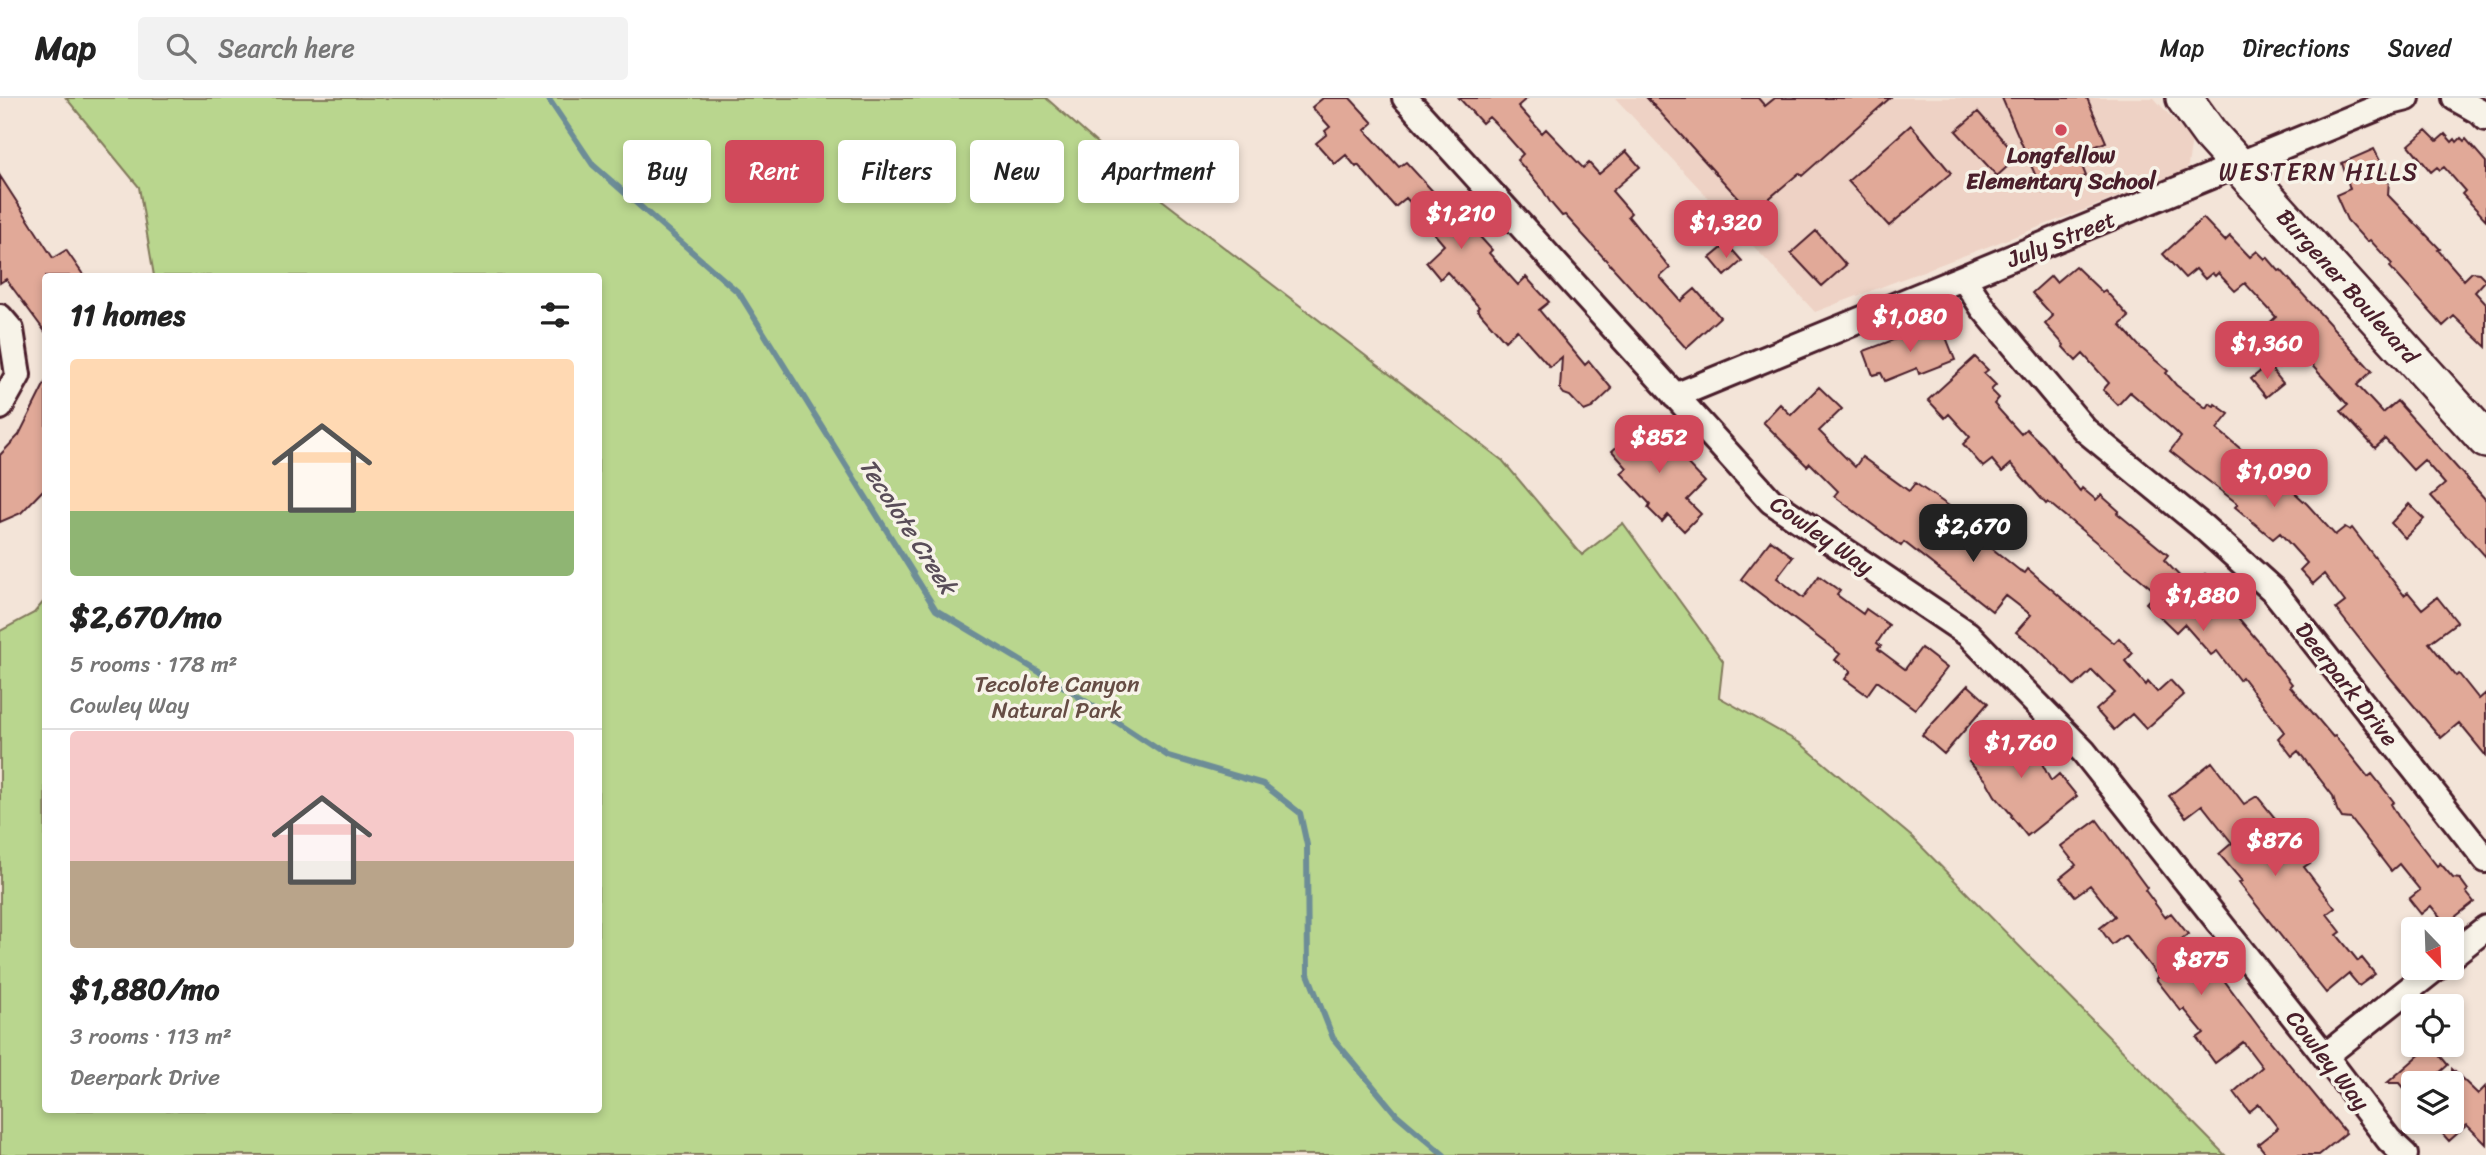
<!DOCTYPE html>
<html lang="en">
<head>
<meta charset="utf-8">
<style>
	body { margin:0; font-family:Sriracha,sans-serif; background:#f2f2f2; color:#222; height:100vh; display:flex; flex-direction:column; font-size:26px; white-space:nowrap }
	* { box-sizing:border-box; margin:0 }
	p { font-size:23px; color:#767676 }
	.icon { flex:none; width:38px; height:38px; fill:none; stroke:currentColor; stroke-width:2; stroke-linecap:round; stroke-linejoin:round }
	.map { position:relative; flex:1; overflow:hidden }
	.drawer { position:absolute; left:42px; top:175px; width:560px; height:840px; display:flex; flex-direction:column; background:#fff; border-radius:7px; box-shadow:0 4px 10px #0003 }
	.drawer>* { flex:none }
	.banner { position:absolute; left:623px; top:42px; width:665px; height:63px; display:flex; gap:14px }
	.needle { width:46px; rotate:157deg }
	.controls { position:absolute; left:2401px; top:819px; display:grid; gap:14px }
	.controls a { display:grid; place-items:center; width:63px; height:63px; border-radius:7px; background:#fff; box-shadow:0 4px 10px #0003; font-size:35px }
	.price { position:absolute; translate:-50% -60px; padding:0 16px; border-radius:14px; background:#d1495b; color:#fff; font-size:23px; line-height:46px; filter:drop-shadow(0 2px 4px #0008) }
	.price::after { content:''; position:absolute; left:50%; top:42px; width:21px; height:16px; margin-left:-10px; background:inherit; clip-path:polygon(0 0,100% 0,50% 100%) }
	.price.selected { background:#222; color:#fff }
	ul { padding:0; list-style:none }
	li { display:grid; align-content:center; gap:14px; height:371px; padding:0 28px }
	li+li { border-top:2px solid #e0e0e0 }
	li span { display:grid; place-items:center; height:217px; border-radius:7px; color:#555 }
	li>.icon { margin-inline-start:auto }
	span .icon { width:126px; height:126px; fill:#fffc; stroke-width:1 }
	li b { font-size:30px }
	h2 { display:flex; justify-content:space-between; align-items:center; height:84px; padding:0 28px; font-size:30px }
	.tag { padding:0 24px; border-radius:7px; background:#fff; box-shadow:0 4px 10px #0003; font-size:24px; line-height:63px }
	.tag.selected { background:#d1495b; color:#fff }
	header { display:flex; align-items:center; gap:42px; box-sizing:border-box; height:98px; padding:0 35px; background:#fff; border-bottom:2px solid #e0e0e0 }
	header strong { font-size:33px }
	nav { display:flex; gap:38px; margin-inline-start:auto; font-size:24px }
	.search { width:490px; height:63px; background:#f2f2f2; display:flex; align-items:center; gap:18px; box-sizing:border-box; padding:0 24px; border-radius:7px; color:#767676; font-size:26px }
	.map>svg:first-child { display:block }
	.built { fill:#eed2c5 }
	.green { fill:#b9d68e; stroke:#827a5c; stroke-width:2 }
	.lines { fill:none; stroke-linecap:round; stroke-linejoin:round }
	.stream { stroke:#6d8d97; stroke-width:6 }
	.building { fill:#e1a998; stroke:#4a1f2b; stroke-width:2 }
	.minor-casing { stroke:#4a1f2b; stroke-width:30 }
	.secondary-casing { stroke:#4a1f2b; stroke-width:40 }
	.minor { stroke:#f7f3e8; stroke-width:24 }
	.secondary { stroke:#f7f3e8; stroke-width:35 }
	.poi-dot { fill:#d1495b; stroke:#f7f3e8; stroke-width:2.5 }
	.labels { text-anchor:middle; stroke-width:7; stroke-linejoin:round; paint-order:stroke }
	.poi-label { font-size:23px; font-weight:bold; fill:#4a1f2b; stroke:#f7f3e8 }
	.street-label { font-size:23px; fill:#4a1f2b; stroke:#f7f3e8 }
	.park-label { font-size:23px; fill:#664d44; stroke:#f7f3e8 }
	.neighbourhood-label { font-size:24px; letter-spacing:2px; fill:#4a1f2b; stroke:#f7f3e8 }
	.water-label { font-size:24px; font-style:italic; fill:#594d58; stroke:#f7f3e8 }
</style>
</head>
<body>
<header>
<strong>Map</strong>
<div class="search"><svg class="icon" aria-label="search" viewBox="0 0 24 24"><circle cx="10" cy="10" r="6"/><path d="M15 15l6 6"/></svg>Search here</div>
<nav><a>Map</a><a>Directions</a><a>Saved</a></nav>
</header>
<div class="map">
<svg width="2486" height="1057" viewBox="0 0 2486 1057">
	<rect width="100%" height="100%" fill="#f3e4d8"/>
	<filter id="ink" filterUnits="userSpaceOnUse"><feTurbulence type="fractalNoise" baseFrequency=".0143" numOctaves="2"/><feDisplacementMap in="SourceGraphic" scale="14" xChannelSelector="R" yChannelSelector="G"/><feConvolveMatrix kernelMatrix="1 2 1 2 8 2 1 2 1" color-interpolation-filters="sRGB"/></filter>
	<g filter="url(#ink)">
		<!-- built -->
		<path class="built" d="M1615,0H2154L2192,42L2187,73L1815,214Z"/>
		<!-- green -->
		<path class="green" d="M66,0H1046L1153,95L1503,363L1582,457L1623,425L1723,563L1719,599L1800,645L1912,739L2225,1057H0V533L34,515L45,502L46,1012H598V178H154L139,89Z"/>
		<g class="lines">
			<!-- stream -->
			<path class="stream" d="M548,0L593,67L739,195L936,512L1061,587L1168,658L1263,686L1300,715L1307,747L1308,876L1333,940L1396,1016L1444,1057"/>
		</g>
		<!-- building -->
		<path class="building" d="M1323,0H1350L1373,25L1365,32L1399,69L1406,64L1449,111L1452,108L1492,152L1489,155L1518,187L1526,179L1549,204L1539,212L1585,267L1589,263L1612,291L1592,310L1584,313L1570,298L1564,296L1560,291L1562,259L1550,269L1517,232L1505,243L1477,211L1479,209L1447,174L1440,181L1426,164L1444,147L1432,133L1434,131L1406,100L1395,109L1358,67L1356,69L1346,57L1335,66L1316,45L1327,36L1325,33L1330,29L1312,9Z
			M1459,0H1527L1518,8L1542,35L1546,31L1583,70L1589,65L1599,76L1626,53L1640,69L1612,93L1631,115L1628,118L1670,170L1660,179L1681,203L1695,191L1720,219L1686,250L1565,117L1562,118L1550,104L1541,89L1517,62L1523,56L1500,30L1489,19L1482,25Z
			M1647,0H1758L1765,8L1775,0H1890L1802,78L1799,75L1752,115Z
			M2002,0H2087L2106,44L2077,56L2086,78L2043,95Z
			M1978,14L2018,59L1997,78L1956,33Z
			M1911,27L1951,75L1889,128L1848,83Z
			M2426,32L2437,43L2445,36L2452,44L2455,41L2457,44L2461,40L2464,43L2466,41L2486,64V122L2462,96L2465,93L2444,69L2440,72L2437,69L2431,74L2409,47Z
			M2374,51L2389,81L2388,97L2440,151L2438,152L2464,182L2472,174L2479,175L2486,182L2475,194L2486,206V249L2454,218L2443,228L2390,169L2392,166L2370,142L2367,144L2347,122L2336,97L2350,91L2342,65Z
			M0,78L53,160L66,152L84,178H46V235L6,181L0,185Z
			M2203,120L2225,143L2230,138L2250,159L2257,153L2265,161L2267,159L2279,173L2281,172L2372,273L2357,287L2383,315L2397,303L2486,402V459L2431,398L2445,386L2424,362L2413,372L2385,341L2375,350L2341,313L2348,307L2297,251L2279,269L2252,241L2276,219L2245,185L2235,193L2218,175L2215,178L2212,175L2205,181L2196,171L2185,180L2163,156Z
			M1816,133L1846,167L1822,188L1791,155Z
			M1727,146L1742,163L1725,178L1710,160Z
			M2075,168L2102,194L2105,192L2129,219L2120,227L2140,249L2168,273L2166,275L2176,287L2206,310L2209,305L2214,308L2215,306L2229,316L2217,331L2248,357V367L2265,382L2272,374L2307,406L2335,437L2345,429L2350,432L2352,430L2404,497L2408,494L2422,511L2437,499L2457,524L2429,545L2456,578L2459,576L2479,601L2486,595V658L2459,625L2441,640L2388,577L2336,511L2345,504L2324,476L2313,486L2300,472L2307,465L2280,435L2273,441L2235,409L2238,406L2170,353L2181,339L2175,333L2130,294L2118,307L2103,292L2109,285L2083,256L2076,263L2063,249L2064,247L2045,226L2053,218L2032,195L2051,178L2056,184Z
			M1927,229L1931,239L1944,234L1955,262L1919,276L1917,270L1885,283L1881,275L1873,277L1864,253Z
			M1975,259L1988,272L1984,275L1996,287L1991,292L1999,300L1994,306L2021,336L2026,331L2044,348L2080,393L2082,390L2096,402L2101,397L2119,413L2117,415L2168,457L2164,462L2191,490L2205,476L2221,491L2217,495L2258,543L2292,586L2290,588L2333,639L2335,638L2368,679L2372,676L2394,704L2391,706L2398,718L2437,768L2440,765L2453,780L2460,781L2468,792L2466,794L2474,804L2446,826L2431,808L2421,816L2409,801L2420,792L2399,766L2391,773L2351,721L2342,720L2337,712L2333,698L2298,653L2292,658L2278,640L2284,634L2242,579L2239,582L2217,553L2211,557L2184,526L2176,534L2146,505L2156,494L2048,404L2046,406L2011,366L2002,374L1992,362L1983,369L1963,346L1970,339L1949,316L1945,320L1928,302Z
			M2268,267L2283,285L2266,299L2251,281Z
			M46,283V389L21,415L0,424V357L19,337Z
			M1819,289L1842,311L1819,333L1855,369L1862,359L1909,393L1915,385L1961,416L1963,413L1997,437L1989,448L2019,472L2025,475L2028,471L2114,545L2119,540L2133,555L2125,563L2146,587L2148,584L2157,594L2170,582L2184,597L2146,631L2132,616L2114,632L2096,612L2115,595L2092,572L2075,588L2038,551L2016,534L2031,517L2005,497L1992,513L1904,444L1901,448L1834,398L1838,393L1810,365L1807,368L1763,324L1780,306L1791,317Z
			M1646,322L1705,384L1687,402L1701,416L1684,433L1668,417L1662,424L1648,410L1650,406L1621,375L1627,370L1612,353L1621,345L1624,334L1636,331Z
			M2409,406L2424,421L2405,440L2391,425Z
			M1771,442L1793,459L1777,480L1803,500L1819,478L1840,493L1837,497L1863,516L1866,511L1889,527L1877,545L1881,548L1878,551L1905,571L1921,550L1947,570L1915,611L1877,583L1867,597L1845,581L1851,573L1835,562L1840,556L1741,481Z
			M1968,587L1988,605L1944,656L1922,637Z
			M2009,625L2035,652L2051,683L2059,676L2077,698L2027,738L2011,718L2012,717L1995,698L1986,682L1969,664Z
			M2212,664L2244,706L2257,698L2275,720L2271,723L2291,747L2294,745L2310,765L2304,769L2335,810L2327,816L2341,834L2337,837L2358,863L2362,860L2375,876L2359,888L2349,876L2326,895L2239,785L2242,783L2219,756L2232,745L2202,707L2186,719L2169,698Z
			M2097,722L2147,790L2145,792L2165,819L2171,815L2188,836L2167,853L2187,878L2209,862L2261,932L2346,1035L2319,1057H2267L2258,1046L2278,1030L2259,1006L2249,1014L2234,994L2262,969L2243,944L2215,965L2197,940L2204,935L2184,911L2181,913L2156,881L2159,879L2125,837L2112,847L2100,830L2115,818L2090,787L2075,798L2060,780L2076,767L2061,748Z
			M2431,947L2448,967L2428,985H2413V1002L2399,985H2387Z
			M2452,971L2478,996L2486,988V1046L2467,1027L2449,1043L2432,1024H2452Z"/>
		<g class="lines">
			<!-- minor casing -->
			<g class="minor-casing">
				<path id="minor" d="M1405,0L1771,403L1968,536L2084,654L2325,958L2389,1042L2405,1057
					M2455,0L2480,14L2486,20
					M1964,181L1983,210L2085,332L2202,428L2274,493L2486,762
					M0,219L11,232L18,277L0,309
					M1675,298L2391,4L2407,0
					M2452,857L2486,830
					M2325,958L2436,870"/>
			</g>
			<!-- secondary casing -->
			<g class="secondary-casing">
				<path id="secondary" d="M2184,0L2210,36L2486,342"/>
			</g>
			<!-- minor -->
			<use href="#minor" class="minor"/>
			<!-- secondary -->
			<use href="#secondary" class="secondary"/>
		</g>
	</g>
	<!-- markers -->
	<circle class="poi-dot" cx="2061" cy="32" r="7"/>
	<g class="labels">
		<!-- poi labels -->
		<g class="poi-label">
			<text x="2061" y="65">Longfellow<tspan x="2061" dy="26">Elementary School</tspan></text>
		</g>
		<!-- street labels -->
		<g class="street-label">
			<text transform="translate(2061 141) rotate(-22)" y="8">July Street</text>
			<text transform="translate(2348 188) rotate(48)" y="8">Burgener Boulevard</text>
			<text transform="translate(1822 437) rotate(35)" y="8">Cowley Way</text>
			<text transform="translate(2347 586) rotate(52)" y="8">Deerpark Drive</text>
			<text transform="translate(2328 962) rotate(52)" y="8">Cowley Way</text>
		</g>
		<!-- park labels -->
		<g class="park-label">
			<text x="1057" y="594">Tecolote Canyon<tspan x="1057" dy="26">Natural Park</tspan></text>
		</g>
		<!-- neighbourhood labels -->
		<g class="neighbourhood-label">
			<text x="2319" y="82">WESTERN HILLS</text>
		</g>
		<!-- water labels -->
		<g class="water-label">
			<text transform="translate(908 428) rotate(57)" y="8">Tecolote Creek</text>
		</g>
	</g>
</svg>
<div class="controls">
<a><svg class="needle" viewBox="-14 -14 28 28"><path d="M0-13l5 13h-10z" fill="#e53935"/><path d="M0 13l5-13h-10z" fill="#767676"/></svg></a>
<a><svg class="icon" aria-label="locate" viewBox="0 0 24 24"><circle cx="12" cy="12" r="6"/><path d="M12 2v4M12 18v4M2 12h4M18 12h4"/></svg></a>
<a><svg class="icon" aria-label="layers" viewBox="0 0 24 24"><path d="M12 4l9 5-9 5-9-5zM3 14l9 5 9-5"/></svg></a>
</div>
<b class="price" style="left:1461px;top:153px">$1,210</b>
<b class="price" style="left:1726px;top:162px">$1,320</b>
<b class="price" style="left:1910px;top:256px">$1,080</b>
<b class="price" style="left:2267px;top:283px">$1,360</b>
<b class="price" style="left:1659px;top:377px">$852</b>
<b class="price" style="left:2274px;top:411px">$1,090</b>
<b class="price selected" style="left:1973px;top:466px">$2,670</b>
<b class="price" style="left:2203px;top:535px">$1,880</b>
<b class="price" style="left:2021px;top:682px">$1,760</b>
<b class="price" style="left:2275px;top:780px">$876</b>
<b class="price" style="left:2201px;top:899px">$875</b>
<div class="banner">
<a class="tag">Buy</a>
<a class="tag selected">Rent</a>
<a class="tag">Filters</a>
<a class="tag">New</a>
<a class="tag">Apartment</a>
</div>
<section class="drawer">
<h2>11 homes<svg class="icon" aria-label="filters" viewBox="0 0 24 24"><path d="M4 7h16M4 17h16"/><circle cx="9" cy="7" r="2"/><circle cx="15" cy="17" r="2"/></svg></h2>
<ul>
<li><span style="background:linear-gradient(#ffd9b3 70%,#8fb573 0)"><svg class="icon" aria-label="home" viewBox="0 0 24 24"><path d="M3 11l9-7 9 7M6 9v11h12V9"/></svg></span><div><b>$2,670/mo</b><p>5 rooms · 178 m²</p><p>Cowley Way</p></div></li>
<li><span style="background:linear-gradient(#f6c9c9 60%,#b9a48a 0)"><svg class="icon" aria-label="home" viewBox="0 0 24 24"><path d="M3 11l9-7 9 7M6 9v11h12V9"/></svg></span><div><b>$1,880/mo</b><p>3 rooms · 113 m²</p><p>Deerpark Drive</p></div></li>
</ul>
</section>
</div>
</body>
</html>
